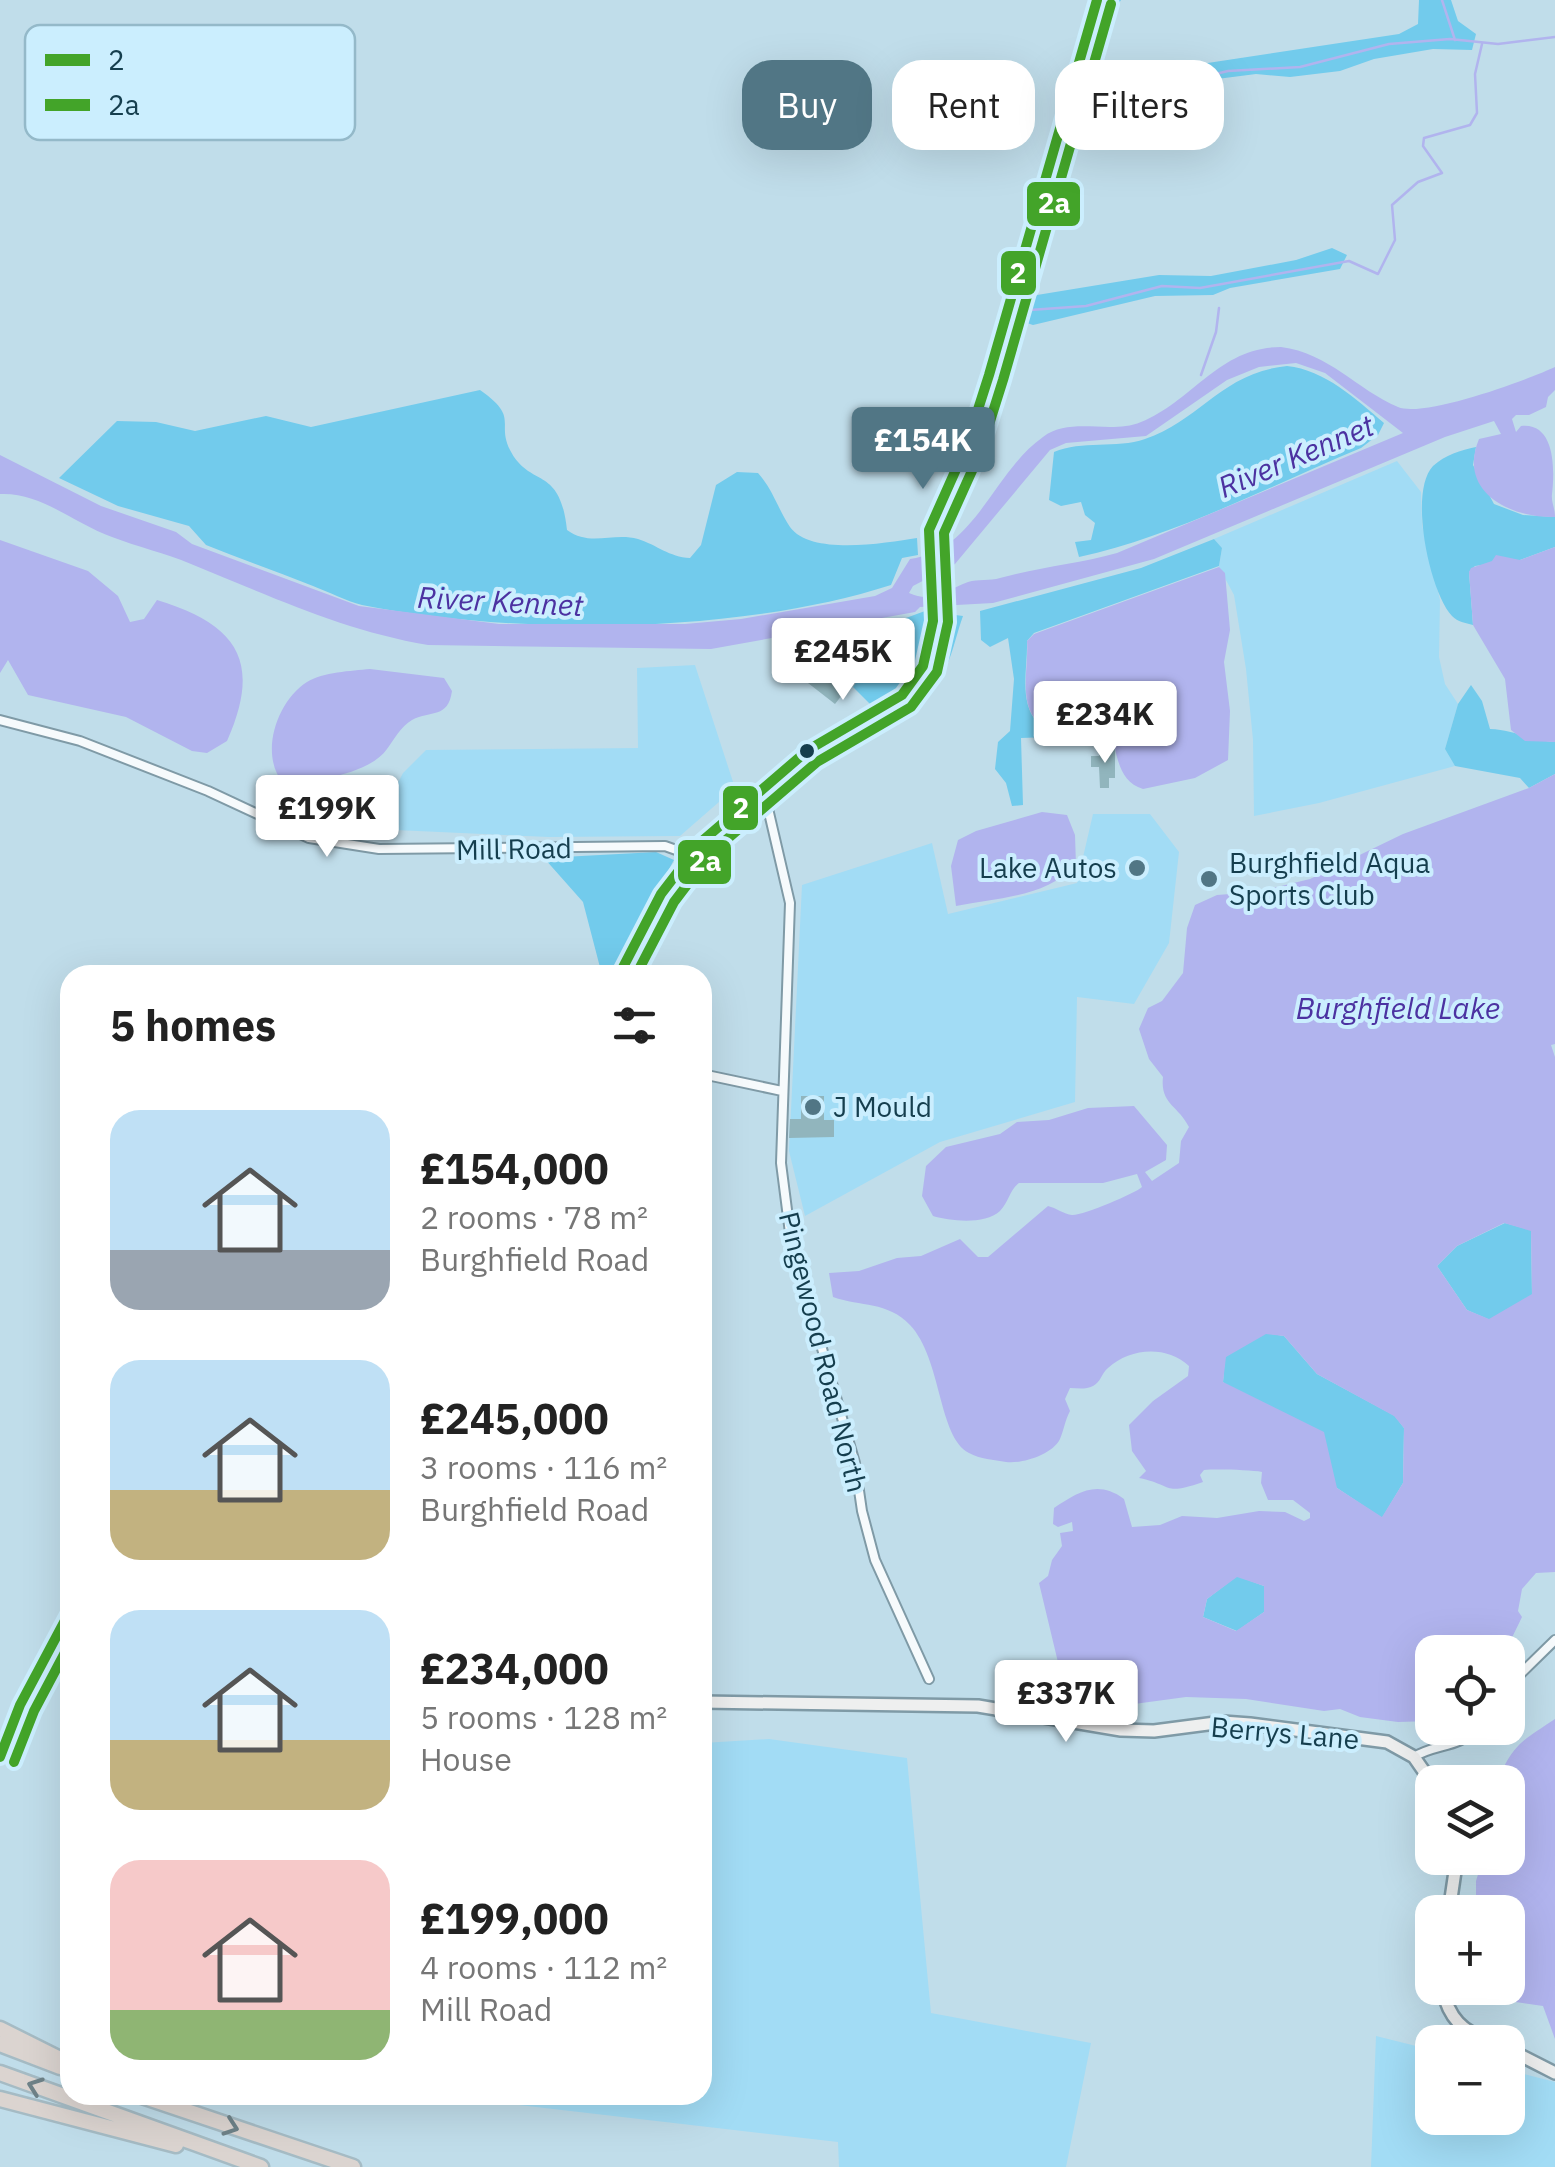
<!DOCTYPE html>
<html lang="en">
<head>
<meta charset="utf-8">
<style>
	body { margin:0; font-family:"IBM Plex Sans",sans-serif; background:#f2f2f2; color:#222; height:100vh; display:flex; flex-direction:column; font-size:38px; white-space:nowrap }
	* { box-sizing:border-box; margin:0 }
	p { font-size:32px; color:#767676 }
	.icon { flex:none; width:55px; height:55px; fill:none; stroke:currentColor; stroke-width:2; stroke-linecap:round; stroke-linejoin:round }
	.map { position:relative; flex:1; overflow:hidden }
	.panel { position:absolute; left:60px; top:965px; width:652px; height:1140px; display:flex; flex-direction:column; background:#fff; border-radius:30px; box-shadow:0 10px 40px #0002 }
	.panel>* { flex:none }
	.guide { position:absolute; left:742px; top:60px; width:662px; height:90px; display:flex; gap:20px }
	.buttons { position:absolute; left:1415px; top:1635px; display:grid; gap:20px }
	.buttons a { display:grid; place-items:center; width:110px; height:110px; border-radius:20px; background:#fff; box-shadow:0 10px 40px #0002; font-size:50px }
	.price { position:absolute; translate:-50% -85px; padding:0 22px; border-radius:10px; background:#fff; color:#222; font-size:32px; line-height:65px; filter:drop-shadow(0 2px 5px #0008) }
	.price::after { content:''; position:absolute; left:50%; top:60px; width:30px; height:22px; margin-left:-15px; background:inherit; clip-path:polygon(0 0,100% 0,50% 100%) }
	.price.on { background:#517685; color:#fff }
	ul { padding:0; list-style:none }
	li { display:flex; align-items:center; gap:30px; height:250px; padding:0 50px }
	li span { display:grid; place-items:center; flex:none; width:280px; height:200px; border-radius:30px; color:#555 }
	li>.icon { margin-inline-start:auto }
	span .icon { width:120px; height:120px; fill:#fffc; stroke-width:1 }
	li b { font-size:42px }
	h2 { display:flex; justify-content:space-between; align-items:center; height:120px; padding:0 50px; font-size:42px }
	.pill { padding:0 35px; border-radius:30px; background:#fff; box-shadow:0 10px 40px #0002; font-size:35px; line-height:90px }
	.pill.on { background:#517685; color:#fff }
	.map>svg:first-child { display:block }
	.built { fill:#a2dcf5 }
	.green { fill:#72cbec }
	.water { fill:#b1b4ee; fill-rule:evenodd }
	.lines { fill:none; stroke-linecap:round; stroke-linejoin:round }
	.stream { stroke:#b1b4ee; stroke-width:2.5 }
	.building { fill:#91b5bd }
	.street-casing { stroke:#7f9aa6; stroke-width:12 }
	.secondary-casing { stroke:#7f9aa6; stroke-width:16 }
	.highway-casing { stroke:#a5bbc4; stroke-width:19 }
	.street { stroke:#f6fafc; stroke-width:8 }
	.secondary { stroke:#eeefef; stroke-width:11 }
	.highway { stroke:#dbd4d0; stroke-width:14 }
	.bus-1-casing { stroke:#cbeefe; stroke-width:18 }
	.bus-2-casing { stroke:#cbeefe; stroke-width:18 }
	.bus-1 { stroke:#43a429; stroke-width:10 }
	.bus-2 { stroke:#43a429; stroke-width:10 }
	.oneway { stroke:#6e8288 }
	.bus-dot { fill:#153e4e; stroke:#cbeefe; stroke-width:4 }
	.poi-dot { fill:#517685; stroke:#cbeefe; stroke-width:4 }
	.labels { text-anchor:middle; stroke-width:8; stroke-linejoin:round; paint-order:stroke }
	.street-label { font-size:28px; fill:#153e4e; stroke:#cbeefe }
	.poi-label { font-size:28px; fill:#153e4e; stroke:#cbeefe; text-anchor:start }
	.water-label { font-size:30px; font-style:italic; fill:#4c32a1; stroke:#cbeefe }
	.key { fill:#cbeefe; stroke:#94b9c9; stroke-width:2.5 }
	.key-label { font-size:28px; fill:#153e4e }
	.line-badge { stroke:#cbeefe; stroke-width:4 }
	.badge-label { font-size:28px; text-anchor:middle; font-weight:bold; fill:#fff }
</style>
</head>
<body>
<div class="map">
<svg width="1555" height="2167" viewBox="0 0 1555 2167">
	<rect width="100%" height="100%" fill="#c0ddea"/>
	<!-- built -->
	<path class="built" d="M1397,461L1421,492L1422,525L1440,600L1439,657L1445,684L1458,704L1445,749L1455,766L1319,803L1254,816L1253,740L1246,669L1234,595L1219,567L1222,548L1214,539Z
		M695,665L735,788L680,836L549,837L374,829L403,773L426,750L638,748L637,668Z
		M1093,814H1150L1179,852L1169,943L1134,1004L1077,997L1075,1102L940,1142L805,1216L789,1151L802,885L932,843L948,914L1077,883Z
		M769,1739L907,1758L931,2013L1091,2043L1066,2167H839L838,2142L484,2101L475,2095H702L703,1743Z
		M1376,2036L1432,2050V2118H1508V2070L1555,2082V2167H1371Z"/>
	<!-- green -->
	<path class="green" d="M1103,0H1121C1106,22 1095,59 1108,83L1146,79L1201,64L1399,34L1418,24L1419,0H1451L1458,21L1476,34L1472,50L1433,49L1374,59L1340,71L1290,77L1256,74L1217,79L1164,97L1109,109L1071,142L1048,240L1033,279L1037,295L1159,275L1211,276L1296,260L1332,248L1347,255L1340,269L1230,288L1213,295L1155,296L1033,325L1011,318Z
		M1287,366C1325,370 1356,399 1384,423L1378,435L1361,448C1270,486 1175,536 1079,557L1075,542L1091,540L1095,523L1085,515L1081,502L1061,506L1049,500L1054,452C1082,440 1116,449 1145,439C1201,420 1221,373 1287,366Z
		M480,390C520,418 496,422 510,450C530,489 560,464 567,530C590,547 613,532 638,539C657,545 669,557 690,558L701,545L716,485L737,472L758,473C773,490 778,509 790,527C811,556 885,543 917,538L918,555L902,558L891,585C739,634 519,636 362,605C346,601 329,592 313,586C277,572 241,559 206,545L189,526L118,506L59,478L117,421L156,422L195,431L266,416L311,427Z
		M1476,447L1473,465L1494,504L1523,515L1555,517V547L1520,560L1475,566L1469,572L1473,625C1465,623 1458,622 1452,616C1430,593 1408,492 1433,466C1445,455 1461,450 1476,447Z
		M1214,539L1222,548L1219,566L1034,633L1027,641C1028,667 1018,703 1038,723L1070,720L1071,710L1089,704L1079,723V736L1021,738L1023,805L1012,806L1006,783L995,769L998,742L1010,731L1014,679L1008,638L990,647L981,640L980,611L1141,568Z
		M925,611L963,616C951,649 949,688 909,700C897,704 891,706 879,701L871,705L853,687L857,681L836,663L839,658L831,634L895,622Z
		M1471,685L1482,701L1490,729C1516,730 1528,740 1555,742V774L1529,788L1520,778L1455,766L1445,749L1458,704Z
		M656,852L674,860L611,975H602L583,902L544,858Z
		M1505,1223L1531,1230L1532,1295L1490,1320L1467,1310L1437,1266L1457,1246Z
		M1265,1333L1284,1336L1317,1374L1395,1416L1404,1428L1403,1483L1382,1518L1337,1488L1223,1382L1225,1357Z
		M1237,1576L1264,1586V1612L1237,1631L1203,1617L1207,1599Z"/>
	<!-- water -->
	<path class="water" d="M1281,347C1329,353 1356,389 1398,407C1424,418 1527,380 1555,367V390L1548,397L1546,407L1529,415H1516L1512,419L1516,432L1521,426C1555,422 1555,469 1552,494C1551,502 1555,508 1555,517C1510,518 1457,492 1479,439L1501,434L1494,421L1445,437L1154,559L993,603L920,607L915,612L711,649L428,645C344,631 270,596 191,564C165,553 138,547 112,537C73,523 41,492 0,494V455L101,506L176,532L192,544L359,606L499,624H685L741,619L875,596L892,588L910,559C976,550 993,472 1043,437C1071,416 1110,435 1141,422C1193,401 1219,347 1281,347ZM1296,363L1325,373L1403,433L1117,553C1078,564 1039,567 1000,578C990,581 978,579 968,582C947,590 932,604 909,593L913,586L955,564L1050,450L1066,443L1146,436L1227,380L1259,367Z
		M0,540L88,571L118,596L130,622L144,619L157,600C236,624 263,660 227,741L207,753L192,751L126,717L28,695L8,660L0,673Z
		M1555,547V742L1525,741L1511,730L1505,679L1473,625L1469,572L1471,568L1492,561L1496,555L1520,560Z
		M1219,567L1225,573L1230,630L1224,662L1230,711L1228,760L1195,778L1143,789C1107,778 1121,729 1100,704L1071,710L1070,720L1038,722C1018,703 1029,667 1027,641L1034,634Z
		M370,669L444,678L452,691C448,719 431,710 412,720C401,726 393,741 387,749C370,774 311,783 283,783C259,754 277,701 307,682C323,672 351,671 370,669Z
		M1555,774V1044L1551,1045L1555,1057V1572L1536,1573L1522,1589L1518,1611L1522,1617L1505,1652H1432V1721L1398,1722L1360,1717L1340,1709L1324,1711L1246,1699L1186,1697L1112,1707L1076,1699V1689L1062,1679L1039,1583L1048,1576L1052,1560L1062,1546L1060,1533L1073,1531L1072,1522L1058,1527L1053,1524L1054,1508C1077,1493 1097,1479 1124,1499L1132,1527L1160,1525L1182,1516L1217,1518L1259,1511L1285,1512L1304,1521L1310,1518V1513L1293,1500H1268L1261,1483L1262,1472C1251,1470 1217,1469 1204,1470L1200,1475L1203,1482C1162,1496 1174,1485 1139,1478L1146,1471L1132,1451L1129,1425L1153,1401L1188,1376L1189,1366C1166,1345 1130,1348 1108,1368C1101,1374 1101,1382 1093,1386C1085,1390 1077,1388 1070,1388L1065,1399L1070,1411C1065,1420 1064,1430 1060,1439C1052,1455 1022,1464 1006,1462C994,1460 980,1459 969,1453C938,1437 942,1359 910,1325C887,1301 861,1307 833,1297L829,1273L859,1271L897,1258L921,1256L960,1239L978,1257H988L1048,1206C1056,1208 1064,1214 1072,1215C1082,1216 1136,1193 1142,1187L1137,1174L1103,1183H1019C1009,1191 1009,1202 1000,1211C985,1225 950,1221 933,1216L922,1196L926,1166L946,1147L1000,1134L1017,1122L1049,1120L1088,1108L1134,1106L1167,1145L1166,1160L1145,1172L1152,1181L1179,1163L1181,1141L1189,1127C1178,1105 1160,1104 1163,1077L1149,1059L1139,1029L1148,1008L1162,1001L1183,973L1187,928L1195,905L1217,895L1256,892L1310,879L1403,834L1529,788ZM1504,1223L1531,1231L1532,1294L1489,1319L1467,1310L1437,1266L1457,1246ZM1266,1334L1284,1336L1317,1374L1394,1416L1404,1428L1403,1483L1382,1517L1337,1488L1324,1432L1223,1382L1226,1357ZM1237,1577L1264,1586V1612L1236,1631L1203,1617L1207,1599Z
		M1042,812L1067,815L1075,835L1076,865C1046,897 998,898 956,906L951,866L958,840L976,831Z
		M1555,1719V2039L1543,2006L1480,1997L1490,1988H1508V1912H1476V1881L1483,1858H1508V1782H1497C1513,1744 1522,1741 1555,1719Z"/>
	<g class="lines">
		<!-- stream -->
		<path class="stream" d="M1442,0L1455,40
			M1095,103L1228,71L1300,67L1389,44L1450,39L1498,44L1555,37
			M1030,310L1086,306L1162,286L1200,288L1349,261L1378,274L1395,240L1392,205L1418,182L1442,173L1423,146L1424,138L1470,125L1477,113L1475,74L1482,44
			M1201,375L1216,332L1219,308"/>
	</g>
	<!-- building -->
	<path class="building" d="M815,656L850,685L835,704L799,676Z
		M1099,749H1115V778H1109V788H1100L1099,767H1091V756H1099Z
		M801,1096H824V1120H834V1137L789,1138L790,1119H801Z"/>
	<g class="lines">
		<!-- street casing -->
		<g class="street-casing">
			<path id="street" d="M0,720L80,741L208,791L309,838L379,849L665,846L690,855
				M763,787L790,903L781,1163L791,1241L855,1463L862,1511L875,1560L929,1679
				M668,975L670,971L683,975
				M702,1074L782,1091
				M1508,1686L1555,1640
				M1414,1757C1433,1744 1462,1748 1475,1728"/>
		</g>
		<!-- secondary casing -->
		<g class="secondary-casing">
			<path id="secondary" d="M619,975L661,894L701,842L808,750L902,695L923,666L933,621L929,530L966,447L989,375L1097,0
				M702,1702L978,1706L1121,1730L1154,1731L1223,1722L1250,1724L1387,1742L1414,1757L1432,1783
				M0,1757L20,1705L70,1611
				M1449,1912L1457,1858
				M1442,1988C1449,2019 1462,2031 1491,2042
				M1508,2049L1555,2073"/>
		</g>
		<!-- highway casing -->
		<g class="highway-casing">
			<path id="highway" d="M0,2029L70,2064
				M0,2044L60,2067
				M0,2073L261,2167
				M139,2095L353,2167
				M0,2099L176,2145"/>
		</g>
		<!-- street -->
		<use href="#street" class="street"/>
		<!-- secondary -->
		<use href="#secondary" class="secondary"/>
		<!-- highway -->
		<use href="#highway" class="highway"/>
		<!-- bus-1 casing -->
		<g class="bus-1-casing">
			<path id="bus-1" d="M619,975L661,894L701,842L808,750L902,695L923,666L933,621L929,530L966,447L989,375L1097,0
				M0,1757L20,1705L70,1611"/>
		</g>
		<!-- bus-2 casing -->
		<g class="bus-2-casing">
			<path id="bus-2" d="M636,975L674,902L712,852L817,762L911,707L937,672L948,622L944,533L980,453L1003,380L1111,4
				M14,1762L34,1711L70,1643"/>
		</g>
		<!-- bus-1 -->
		<use href="#bus-1" class="bus-1"/>
		<!-- bus-2 -->
		<use href="#bus-2" class="bus-2"/>
	</g>
	<!-- one-way arrows -->
	<defs><path id="oneway-chevron" d="M-2-3.5L2.5 0L-2 3.5" fill="none" stroke-width="1.6" stroke-linecap="round" stroke-linejoin="round" transform="scale(2.5)"/></defs>
	<g class="oneway">
		<use href="#oneway-chevron" transform="translate(35 2086) rotate(-160)"/>
		<use href="#oneway-chevron" transform="translate(231 2127) rotate(19)"/>
	</g>
	<!-- markers -->
	<circle class="bus-dot" cx="807" cy="751" r="9"/>
	<g class="poi-dot">
		<circle cx="1137" cy="868" r="10"/>
		<circle cx="1209" cy="879" r="10"/>
		<circle cx="813" cy="1107" r="10"/>
	</g>
	<g class="labels">
		<!-- street labels -->
		<g class="street-label">
			<text transform="translate(514 849) rotate(-1)" y="10">Mill Road</text>
			<text transform="translate(823 1352) rotate(76)" y="10">Pingewood Road North</text>
			<text transform="translate(1285 1733) rotate(5)" y="10">Berrys Lane</text>
		</g>
		<!-- poi labels -->
		<g class="poi-label">
			<text x="1229" y="873">Burghfield Aqua<tspan x="1229" dy="32">Sports Club</tspan></text>
			<text x="1117" y="878" text-anchor="end">Lake Autos</text>
			<text x="833" y="1117">J Mould</text>
		</g>
		<!-- water labels -->
		<g class="water-label">
			<text transform="translate(1296 457) rotate(-23)" y="10">River Kennet</text>
			<text transform="translate(500 602) rotate(3)" y="10">River Kennet</text>
			<text x="1398" y="1019">Burghfield Lake</text>
		</g>
	</g>
	<!-- legend -->
	<rect x="25" y="25" width="330" height="115" rx="15" class="key"/>
	<rect x="45" y="54" width="45" height="12" fill="#43a429"/>
	<rect x="45" y="99" width="45" height="12" fill="#43a429"/>
	<g class="key-label">
		<text x="108" y="70">2</text>
		<text x="108" y="115">2a</text>
	</g>
	<g class="line-badge">
		<rect x="1025" y="180" width="57" height="48" rx="10" fill="#43a429"/>
		<rect x="999" y="249" width="39" height="48" rx="10" fill="#43a429"/>
		<rect x="721" y="784" width="39" height="48" rx="10" fill="#43a429"/>
		<rect x="676" y="838" width="57" height="48" rx="10" fill="#43a429"/>
	</g>
	<g class="badge-label">
		<text x="1054" y="213">2a</text>
		<text x="1018" y="283">2</text>
		<text x="741" y="818">2</text>
		<text x="705" y="871">2a</text>
	</g>
</svg>
<div class="buttons">
<a><svg class="icon" aria-label="locate" viewBox="0 0 24 24"><circle cx="12" cy="12" r="6"/><path d="M12 2v4M12 18v4M2 12h4M18 12h4"/></svg></a>
<a><svg class="icon" aria-label="layers" viewBox="0 0 24 24"><path d="M12 4l9 5-9 5-9-5zM3 14l9 5 9-5"/></svg></a>
<a>+</a>
<a>−</a>
</div>
<b class="price on" style="left:923px;top:492px">£154K</b>
<b class="price" style="left:843px;top:703px">£245K</b>
<b class="price" style="left:1105px;top:766px">£234K</b>
<b class="price" style="left:327px;top:860px">£199K</b>
<b class="price" style="left:1066px;top:1745px">£337K</b>
<div class="guide">
<a class="pill on">Buy</a>
<a class="pill">Rent</a>
<a class="pill">Filters</a>
</div>
<section class="panel">
<h2>5 homes<svg class="icon" aria-label="filters" viewBox="0 0 24 24"><path d="M4 7h16M4 17h16"/><circle cx="9" cy="7" r="2"/><circle cx="15" cy="17" r="2"/></svg></h2>
<ul>
<li><span style="background:linear-gradient(#bfe0f5 70%,#9aa5b1 0)"><svg class="icon" aria-label="home" viewBox="0 0 24 24"><path d="M3 11l9-7 9 7M6 9v11h12V9"/></svg></span><div><b>£154,000</b><p>2 rooms · 78 m²</p><p>Burghfield Road</p></div></li>
<li><span style="background:linear-gradient(#bfe0f5 65%,#c2b280 0)"><svg class="icon" aria-label="home" viewBox="0 0 24 24"><path d="M3 11l9-7 9 7M6 9v11h12V9"/></svg></span><div><b>£245,000</b><p>3 rooms · 116 m²</p><p>Burghfield Road</p></div></li>
<li><span style="background:linear-gradient(#bfe0f5 65%,#c2b280 0)"><svg class="icon" aria-label="home" viewBox="0 0 24 24"><path d="M3 11l9-7 9 7M6 9v11h12V9"/></svg></span><div><b>£234,000</b><p>5 rooms · 128 m²</p><p>House</p></div></li>
<li><span style="background:linear-gradient(#f6c9c9 75%,#8fb573 0)"><svg class="icon" aria-label="home" viewBox="0 0 24 24"><path d="M3 11l9-7 9 7M6 9v11h12V9"/></svg></span><div><b>£199,000</b><p>4 rooms · 112 m²</p><p>Mill Road</p></div></li>
</ul>
</section>
</div>
</body>
</html>
